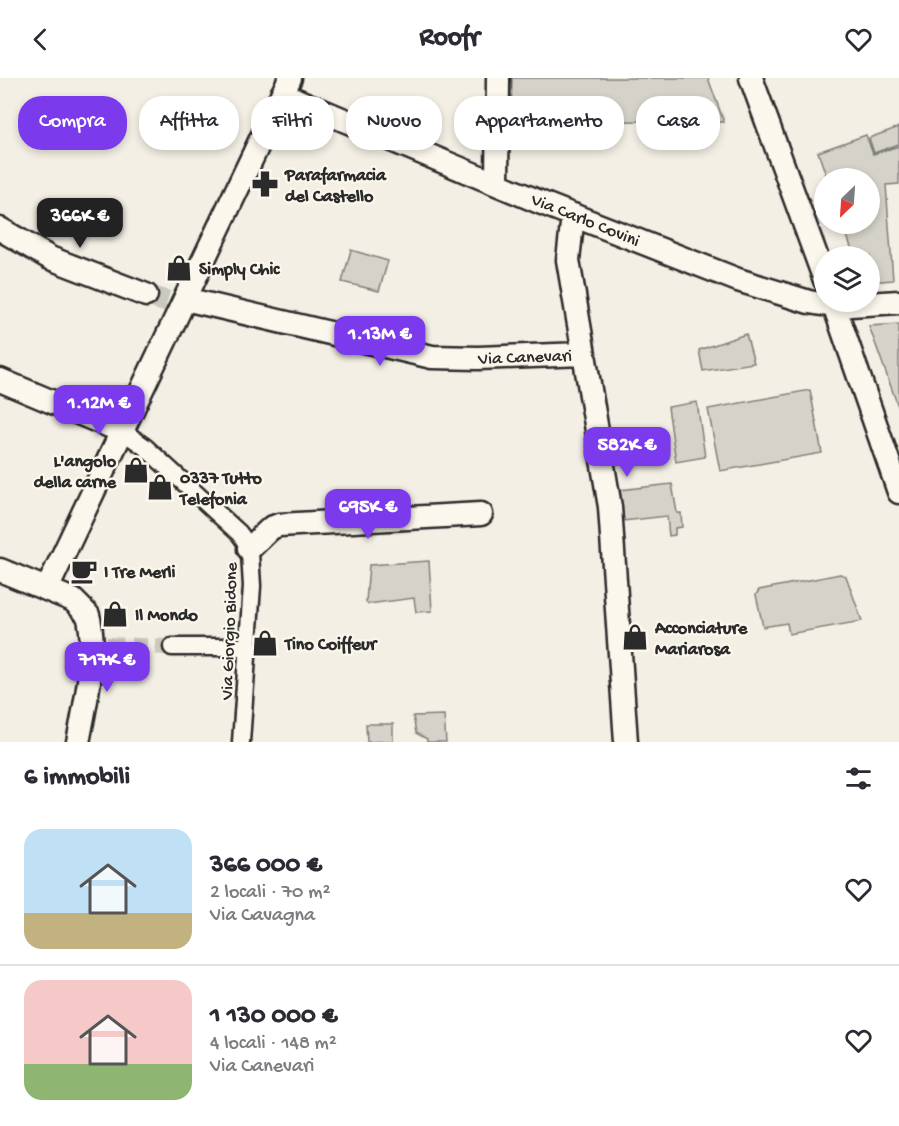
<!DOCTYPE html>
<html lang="it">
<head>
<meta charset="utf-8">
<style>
	body { margin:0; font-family:"Gochi Hand",sans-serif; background:#f7f7f7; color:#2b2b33; height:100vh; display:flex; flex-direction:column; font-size:22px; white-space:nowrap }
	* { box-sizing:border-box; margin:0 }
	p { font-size:20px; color:#7c7c81 }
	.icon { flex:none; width:33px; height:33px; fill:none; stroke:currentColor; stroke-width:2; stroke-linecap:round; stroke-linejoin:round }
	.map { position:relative; height:664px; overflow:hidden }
	.sheet { display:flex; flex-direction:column; background:#fff; flex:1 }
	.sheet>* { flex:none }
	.top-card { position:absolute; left:18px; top:18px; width:864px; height:54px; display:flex; gap:12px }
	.needle { width:39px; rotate:205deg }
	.controls { position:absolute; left:814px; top:90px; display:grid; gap:12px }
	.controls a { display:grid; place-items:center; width:66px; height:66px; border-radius:50%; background:#fff; box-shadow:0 3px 9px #0003; font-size:30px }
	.price { position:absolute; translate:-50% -51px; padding:0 14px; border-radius:12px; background:#7c3aed; color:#fff; font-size:20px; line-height:39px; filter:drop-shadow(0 2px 3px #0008) }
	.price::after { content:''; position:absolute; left:50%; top:36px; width:18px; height:14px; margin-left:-9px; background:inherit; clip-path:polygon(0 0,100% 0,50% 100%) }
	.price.on { background:#222; color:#fff }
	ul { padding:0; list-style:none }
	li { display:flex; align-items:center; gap:18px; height:150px; padding:0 24px }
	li+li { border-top:2px solid #e1e1e2 }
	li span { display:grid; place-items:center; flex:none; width:168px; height:120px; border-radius:18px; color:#555 }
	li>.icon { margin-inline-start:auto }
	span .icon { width:72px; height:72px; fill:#fffc; stroke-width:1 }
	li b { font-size:26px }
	h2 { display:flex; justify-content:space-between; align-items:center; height:72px; padding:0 24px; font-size:26px }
	.pill { padding:0 21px; border-radius:24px; background:#fff; box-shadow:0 3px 9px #0003; font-size:21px; line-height:54px }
	.pill.on { background:#7c3aed; color:#fff }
	header { display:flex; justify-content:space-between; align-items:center; height:78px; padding:0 24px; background:#fff; font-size:27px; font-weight:700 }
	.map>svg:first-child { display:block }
	.green { fill:#d5d2c9; stroke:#807e7a; stroke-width:1.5 }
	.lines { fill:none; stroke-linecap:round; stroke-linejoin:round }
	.pedestrian-tunnel { stroke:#cbc8bf; stroke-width:16; stroke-dasharray:16 8; stroke-linecap:butt }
	.minor-tunnel { stroke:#cbc8bf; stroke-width:22; stroke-dasharray:22 11; stroke-linecap:butt }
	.pedestrian-casing { stroke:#2b2b2b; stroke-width:21 }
	.minor-casing { stroke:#2b2b2b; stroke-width:27 }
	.pedestrian { stroke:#fbf7ec; stroke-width:16 }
	.minor { stroke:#fbf7ec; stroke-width:22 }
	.labels { text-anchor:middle; stroke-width:4.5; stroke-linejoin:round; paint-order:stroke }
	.poi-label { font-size:18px; font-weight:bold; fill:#2b2b2b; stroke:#fbf7ec; text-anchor:start }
	.street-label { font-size:18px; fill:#2b2b2b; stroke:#fbf7ec }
</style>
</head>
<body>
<header><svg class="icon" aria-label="back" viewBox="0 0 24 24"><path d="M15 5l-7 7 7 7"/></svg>Roofr<svg class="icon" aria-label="heart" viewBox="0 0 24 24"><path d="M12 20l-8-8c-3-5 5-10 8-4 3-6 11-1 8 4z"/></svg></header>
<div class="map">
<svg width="899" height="664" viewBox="0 0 899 664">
	<rect width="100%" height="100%" fill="#f3efe4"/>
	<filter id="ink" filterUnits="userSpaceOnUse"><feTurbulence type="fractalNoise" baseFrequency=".0167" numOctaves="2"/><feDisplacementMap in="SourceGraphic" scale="12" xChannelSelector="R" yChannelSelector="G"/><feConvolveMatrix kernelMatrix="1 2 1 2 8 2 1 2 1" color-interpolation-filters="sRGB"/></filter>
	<g filter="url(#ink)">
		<!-- green -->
		<path class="green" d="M512,0H708L724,44L511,42Z
			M899,49V66L874,75L869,60Z
			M866,57L873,76L899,68V106L886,107L893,202L870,204V178H854L843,146H870V100H827L818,74Z
			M351,172L388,183L379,213L342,204Z
			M899,246V331L869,248Z
			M746,256L754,285L703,293L699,272Z
			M810,312L822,375L720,393L708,331Z
			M697,324L705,379L676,384L668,329Z
			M672,406L677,435H681L682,449L675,450V457L669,458L667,438L623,443L619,412Z
			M429,483L432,533L416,534L414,520L368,526L366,524L369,487Z
			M840,496L846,498L862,543L789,556L787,545L763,549L756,517L759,512Z
			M444,637L446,664H427V661L416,655L413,638Z
			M366,646H393V663L367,664Z"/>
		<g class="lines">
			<!-- pedestrian-tunnel -->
			<path class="pedestrian-tunnel" d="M107,567L172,569"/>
			<!-- minor-tunnel -->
			<path class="minor-tunnel" d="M146,217L169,224"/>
			<!-- pedestrian casing -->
			<g class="pedestrian-casing">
				<path id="pedestrian" d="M124,354L145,369L239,455L245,463L250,475L252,508L241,664
					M172,569H250"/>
			</g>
			<!-- minor casing -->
			<g class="minor-casing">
				<path id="minor" d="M751,0L825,202
					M282,16L542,125L738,202L809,224L834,228L899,224
					M497,104L498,0
					M573,137L568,182L610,429L626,664
					M0,151L50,180L146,217
					M185,221L432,279L478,280L583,276
					M833,224L899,414
					M0,302L124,354
					M249,471L271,450L279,447L481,436
					M0,492L73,522L88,537C98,571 85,629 78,664
					M47,511L290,0"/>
			</g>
			<!-- pedestrian -->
			<use href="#pedestrian" class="pedestrian"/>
			<!-- minor -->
			<use href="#minor" class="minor"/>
		</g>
	</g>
	<!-- icons -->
	<defs>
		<g id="pharmacy-bare" transform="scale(2.07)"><path d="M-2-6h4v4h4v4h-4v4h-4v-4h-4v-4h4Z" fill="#2b2b2b" stroke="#fbf7ec" stroke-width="2.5" paint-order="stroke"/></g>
		<g id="shop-bare" transform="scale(2.07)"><path d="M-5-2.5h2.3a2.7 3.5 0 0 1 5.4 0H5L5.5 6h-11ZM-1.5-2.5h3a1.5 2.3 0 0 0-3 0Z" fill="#2b2b2b" stroke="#fbf7ec" stroke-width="2.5" paint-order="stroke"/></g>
		<g id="cafe-bare" transform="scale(2.07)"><path d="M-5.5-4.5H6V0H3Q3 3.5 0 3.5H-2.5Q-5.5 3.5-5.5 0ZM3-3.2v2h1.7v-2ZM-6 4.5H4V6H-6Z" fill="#2b2b2b" stroke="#fbf7ec" stroke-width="2.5" paint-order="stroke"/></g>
	</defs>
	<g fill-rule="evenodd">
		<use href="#pharmacy-bare" x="265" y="106"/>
		<use href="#shop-bare" x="179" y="190"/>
		<use href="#shop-bare" x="136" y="392"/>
		<use href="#shop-bare" x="160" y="409"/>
		<use href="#cafe-bare" x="84" y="493"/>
		<use href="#shop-bare" x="115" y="536"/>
		<use href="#shop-bare" x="635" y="559"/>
		<use href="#shop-bare" x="265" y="565"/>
	</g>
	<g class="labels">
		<!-- poi labels -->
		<g class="poi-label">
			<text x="285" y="102">Parafarmacia<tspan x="285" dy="21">del Castello</tspan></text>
			<text x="199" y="196">Simply Chic</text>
			<text x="116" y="388" text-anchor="end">L'angolo<tspan x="116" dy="21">della carne</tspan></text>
			<text x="180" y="405">0337 Tutto<tspan x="180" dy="21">Telefonia</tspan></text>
			<text x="104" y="499">I Tre Merli</text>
			<text x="135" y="542">Il Mondo</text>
			<text x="655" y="555">Acconciature<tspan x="655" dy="21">Mariarosa</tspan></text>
			<text x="285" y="571">Tino Coiffeur</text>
		</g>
		<!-- street labels -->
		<g class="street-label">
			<text transform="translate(586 141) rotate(22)" y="6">Via Carlo Covini</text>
			<text transform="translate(525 278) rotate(-2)" y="6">Via Canevari</text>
			<text transform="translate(228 553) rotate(-88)" y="6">Via Giorgio Bidone</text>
		</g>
	</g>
</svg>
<div class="controls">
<a><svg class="needle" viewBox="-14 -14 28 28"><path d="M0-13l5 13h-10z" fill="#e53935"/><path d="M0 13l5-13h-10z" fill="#7c7c81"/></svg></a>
<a><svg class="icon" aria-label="layers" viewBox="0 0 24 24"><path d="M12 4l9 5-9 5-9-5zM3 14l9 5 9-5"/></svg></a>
</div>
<b class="price on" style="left:80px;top:171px">366K €</b>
<b class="price" style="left:380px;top:289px">1.13M €</b>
<b class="price" style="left:99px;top:358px">1.12M €</b>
<b class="price" style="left:627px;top:400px">582K €</b>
<b class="price" style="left:368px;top:462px">695K €</b>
<b class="price" style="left:107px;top:615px">717K €</b>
<div class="top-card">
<a class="pill on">Compra</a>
<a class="pill">Affitta</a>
<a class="pill">Filtri</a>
<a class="pill">Nuovo</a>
<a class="pill">Appartamento</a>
<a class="pill">Casa</a>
</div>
</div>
<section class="sheet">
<h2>6 immobili<svg class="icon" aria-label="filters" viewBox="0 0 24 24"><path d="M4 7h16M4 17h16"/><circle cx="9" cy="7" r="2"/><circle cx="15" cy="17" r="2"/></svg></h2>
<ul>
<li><span style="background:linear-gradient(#bfe0f5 70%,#c2b280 0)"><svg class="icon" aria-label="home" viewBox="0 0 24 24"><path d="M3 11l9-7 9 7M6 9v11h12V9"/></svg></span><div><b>366 000 €</b><p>2 locali · 70 m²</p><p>Via Cavagna</p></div><svg class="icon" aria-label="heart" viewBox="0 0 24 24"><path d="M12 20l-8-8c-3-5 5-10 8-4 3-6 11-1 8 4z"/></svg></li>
<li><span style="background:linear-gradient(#f6c9c9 70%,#8fb573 0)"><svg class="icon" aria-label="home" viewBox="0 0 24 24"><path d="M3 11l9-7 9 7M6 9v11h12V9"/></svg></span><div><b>1 130 000 €</b><p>4 locali · 148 m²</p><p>Via Canevari</p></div><svg class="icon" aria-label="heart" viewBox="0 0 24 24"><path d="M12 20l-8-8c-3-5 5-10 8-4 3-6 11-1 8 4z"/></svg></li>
</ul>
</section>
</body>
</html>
